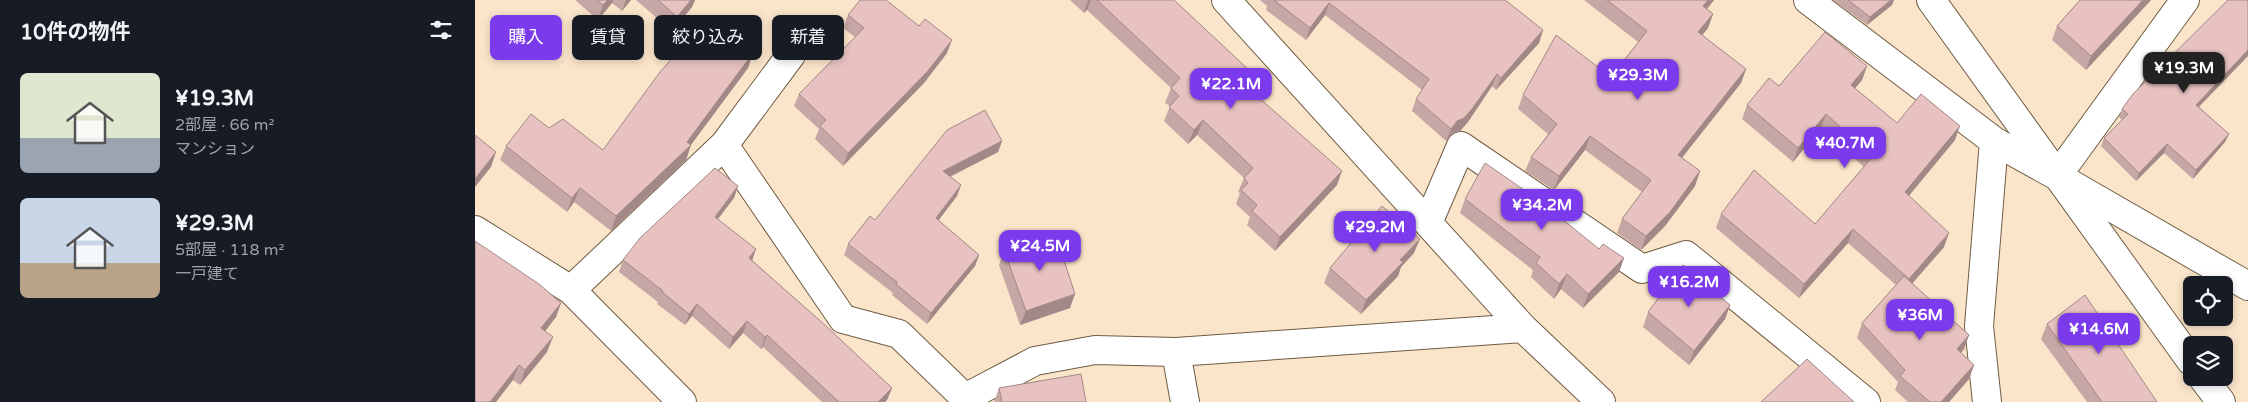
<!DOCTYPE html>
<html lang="ja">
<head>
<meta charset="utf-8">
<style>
	body { margin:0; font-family:"Varela Round","Noto Sans JP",sans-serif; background:#20242c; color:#f1f3f6; height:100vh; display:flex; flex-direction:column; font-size:19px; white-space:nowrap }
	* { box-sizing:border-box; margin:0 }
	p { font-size:16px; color:#9ea1a6 }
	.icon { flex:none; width:28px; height:28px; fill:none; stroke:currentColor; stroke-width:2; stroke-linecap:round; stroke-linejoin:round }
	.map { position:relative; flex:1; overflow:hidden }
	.panel { display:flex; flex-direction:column; background:#171b24; width:475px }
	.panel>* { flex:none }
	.guide { position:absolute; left:15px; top:15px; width:475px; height:45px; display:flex; gap:10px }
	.tools { position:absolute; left:1708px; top:276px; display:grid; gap:10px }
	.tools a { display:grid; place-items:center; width:50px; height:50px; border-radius:8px; background:#171b24; box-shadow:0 2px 8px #0003; font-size:25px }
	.price { position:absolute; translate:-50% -42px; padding:0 11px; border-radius:10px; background:#7c3aed; color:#fff; font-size:16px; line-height:32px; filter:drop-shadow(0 1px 2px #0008) }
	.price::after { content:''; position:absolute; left:50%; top:30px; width:15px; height:11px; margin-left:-8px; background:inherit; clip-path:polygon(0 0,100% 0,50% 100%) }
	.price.current { background:#222; color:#fff }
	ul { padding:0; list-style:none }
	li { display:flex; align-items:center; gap:15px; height:125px; padding:0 20px }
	li span { display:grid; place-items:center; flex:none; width:140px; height:100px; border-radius:8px; color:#555 }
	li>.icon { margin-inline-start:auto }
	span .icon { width:60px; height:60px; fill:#fffc; stroke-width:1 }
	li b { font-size:21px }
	h2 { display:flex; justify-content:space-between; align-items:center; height:60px; padding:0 20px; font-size:21px }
	.tag { padding:0 18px; border-radius:8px; background:#171b24; box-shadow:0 2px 8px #0003; font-size:18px; line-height:45px }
	.tag.current { background:#7c3aed; color:#fff }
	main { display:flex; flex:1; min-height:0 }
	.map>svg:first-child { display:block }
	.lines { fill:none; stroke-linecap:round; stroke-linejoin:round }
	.minor-casing { stroke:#6e5c44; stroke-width:30 }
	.tertiary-casing { stroke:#6e5c44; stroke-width:30 }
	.minor { stroke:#fff; stroke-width:28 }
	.tertiary { stroke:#fff; stroke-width:28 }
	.wall { fill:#c7a7a5 }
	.shaded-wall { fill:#a28886 }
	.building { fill:#e7c2c0; stroke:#a28886 }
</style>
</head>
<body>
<main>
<section class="panel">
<h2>10件の物件<svg class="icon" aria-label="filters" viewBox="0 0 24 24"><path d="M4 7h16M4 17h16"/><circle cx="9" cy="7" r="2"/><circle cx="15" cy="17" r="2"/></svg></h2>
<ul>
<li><span style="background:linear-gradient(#dfe7d0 65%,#9aa5b1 0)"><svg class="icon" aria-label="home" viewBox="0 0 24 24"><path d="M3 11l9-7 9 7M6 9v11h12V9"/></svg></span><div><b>¥19.3M</b><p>2部屋 · 66 m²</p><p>マンション</p></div></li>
<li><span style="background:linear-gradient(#c9d6e8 65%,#b9a48a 0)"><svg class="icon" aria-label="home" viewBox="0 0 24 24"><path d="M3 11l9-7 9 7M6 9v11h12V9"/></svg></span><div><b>¥29.3M</b><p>5部屋 · 118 m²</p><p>一戸建て</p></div></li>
</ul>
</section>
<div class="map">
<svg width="1773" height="402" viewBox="0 0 1773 402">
	<rect width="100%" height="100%" fill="#fae5ca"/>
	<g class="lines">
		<!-- minor casing -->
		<g class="minor-casing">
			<path id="minor" d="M751,0L1048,328L1126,402
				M1333,0L1519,141L1582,176L1773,286
				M249,145L368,319L424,334L490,398L560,361L620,350L701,352L1048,328
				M1582,176L1710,0
				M953,223L986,146L1167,269L1211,255L1391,402
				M0,230L96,290L249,145L316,55
				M96,290L207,402
				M701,352L710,402
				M1512,402L1504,326L1519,141"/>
		</g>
		<!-- tertiary casing -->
		<g class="tertiary-casing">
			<path id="tertiary" d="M1456,0L1716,361
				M1728,378L1746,402"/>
		</g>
		<!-- minor -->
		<use href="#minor" class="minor"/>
		<!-- tertiary -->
		<use href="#tertiary" class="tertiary"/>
	</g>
	<!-- wall -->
	<path class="wall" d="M100,0H156L147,11L137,3L123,20Z
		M161,0H220L217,7L197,31Z
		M595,0H699L774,73L786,100L862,185L800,251L772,225L775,217L761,204L765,193L763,192L769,178L722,135L713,144L689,121L695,106L690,103L696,88L612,10L609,13Z
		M785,0H1030L1068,30L1064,43L1021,90L1017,86L993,122L985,131L977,133L971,141L937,111L941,99L947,90L850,15L831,40L791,10L792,6Z
		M1109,0H1239L1232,9L1238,14L1233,28L1227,35L1271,69L1266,83L1207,158L1225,171L1220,186L1190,226L1166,250L1142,233L1147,219L1167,192L1110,150L1079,190L1050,171L1056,157L1073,134L1043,109L1048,95L1136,77L1163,42Z
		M1358,0H1419L1417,5L1392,25Z
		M1605,0H1676L1611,70L1577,40L1582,26Z
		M373,15L444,26L472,53L449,83L368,166L340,139L344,129L319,106L324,94L380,37L368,28Z
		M278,53L273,68L216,145L211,160L136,231L99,202L92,212L25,160L31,146L74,128L128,150Z
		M1392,66L1387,80L1380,88L1422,123L1480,140L1434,196L1469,247L1437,283L1494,335L1489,349L1486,353L1499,365L1494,379L1474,402H1433L1420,390L1423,382L1382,338L1387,323L1421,285L1373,243L1324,298L1241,228L1246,214L1340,224L1389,167L1346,128L1318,162L1267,119L1272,105L1304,86Z
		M1724,107L1754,134L1750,142L1718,179L1689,153L1661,181L1626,146L1629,138L1647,120L1644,117L1647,109Z
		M527,141L523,152L475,177L486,185L482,196L463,220L504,255L500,266L452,324L417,295L418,293L369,255L373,244Z
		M263,186L259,198L243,219L277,260L417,388L412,400L410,402H347L288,347L286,349L268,333L254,349L217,316L210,325L182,304L183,302L144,272L148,260Z
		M990,199L1149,258L1144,272L1108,308L1086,289L1079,299L1056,277L1058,270L985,213Z
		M529,250L595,308L545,325L524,265Z
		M939,253L926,267L923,276L886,314L849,283L855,268Z
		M86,303L81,317L70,331L72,352L45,385L38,380L0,402Z
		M1255,305L1250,319L1214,365L1168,327L1173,312Z
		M1572,324L1682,402H1612L1566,339Z
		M524,388L611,402H519Z"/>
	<!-- shaded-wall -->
	<path class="shaded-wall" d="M133,0H138L137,3L123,20L128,5Z
		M151,0H156L147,11Z
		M216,0H220L217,7L197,31L202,17Z
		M613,0H616L612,10L609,13Z
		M1233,0H1239L1223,20L1228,6Z
		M1416,0H1419L1417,5L1392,25L1395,17Z
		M1668,0H1676L1611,70L1616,56Z
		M854,3L850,15L831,40L835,28Z
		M1238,14L1233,28L1218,47L1223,32Z
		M1068,30L1064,43L1021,90L1026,78Z
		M477,40L472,53L449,83L368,166L373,153Z
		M1773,50V56L1718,113L1721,105Z
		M278,53L273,68L215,146L216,145L211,160L136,231L141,216L212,142Z
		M1392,66L1387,80L1371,99L1376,85Z
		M1271,69L1266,83L1198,169L1203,155Z
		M1022,74L1017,86L993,122L985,131L977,133L971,141L976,129L982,121Z
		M790,88L785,103L783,97Z
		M1351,114L1346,128L1318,162L1323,148Z
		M728,120L722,135L713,144L719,130Z
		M1485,126L1480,140L1425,206L1430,192Z
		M1754,134L1750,142L1718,179L1721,170Z
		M1115,136L1110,150L1079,190L1084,176Z
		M527,141L523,152L464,182L468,171Z
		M1692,144L1689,153L1661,181L1664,173Z
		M21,152L16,167L0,187V179Z
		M867,171L862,185L800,251L805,237Z
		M1225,171L1220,186L1190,226L1166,250L1171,236Z
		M486,185L482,196L457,229L461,218Z
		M263,186L259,198L235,229L240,217Z
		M105,188L99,202L92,212L97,198Z
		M1378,229L1373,243L1324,298L1329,284Z
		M1474,233L1469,247L1429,293L1434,279Z
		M945,239L939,253L926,267L923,276L886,314L891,300L925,260Z
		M281,249L277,261L274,258Z
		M504,255L500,266L452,324L456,313Z
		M1149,258L1144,272L1108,308L1113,294Z
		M1092,274L1086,289L1079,299L1084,284Z
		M600,294L595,308L545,325L551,311Z
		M86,303L81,317L61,343L66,328Z
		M222,304L217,316L210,325L214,314Z
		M1255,305L1250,319L1214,365L1219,351Z
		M272,321L268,333L254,349L258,337Z
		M292,335L288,347L286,349L290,337Z
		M1494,335L1489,349L1477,363L1482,349Z
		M78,337L72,352L45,385L50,370Z
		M44,365L38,380L21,402H15Z
		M1499,365L1494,379L1474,402H1466Z
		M417,388L412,400L410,402H403Z"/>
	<!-- building -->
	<path class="building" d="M122,0H133L128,5Z
		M183,0H216L202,17Z
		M385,0H411L444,26L450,19L477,40L453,71L373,153L345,126L351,120L324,94L389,28L373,15Z
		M622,0H699L774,70L773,72L790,88L783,97L867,171L805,237L777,211L782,205L766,190L773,183L769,178L778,168L728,120L719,130L694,107L704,96L696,88L705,78Z
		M799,0H1030L1068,30L1026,78L1022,74L997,109L989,118L982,121L976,129L941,99L954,79L854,3L835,28Z
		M1132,0H1233L1228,6L1238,14L1223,32L1271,69L1203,155L1225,171L1195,212L1171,236L1147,219L1176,180L1115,136L1084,176L1056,157L1082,124L1048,95L1081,35L1136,77L1172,31Z
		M1373,0H1416L1395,17Z
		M1605,0H1668L1616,56L1582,26Z
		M1753,0H1773V50L1721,105L1754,134L1721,170L1692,144L1664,173L1629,138L1653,114L1647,109L1658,94Z
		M235,15L278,53L212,142L216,145L141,216L105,188L97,198L31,146L56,114L74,128L88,119L128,150L185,72Z
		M1350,32L1392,66L1376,85L1422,123L1446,94L1485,126L1430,192L1474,233L1434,279L1378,229L1329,284L1246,214L1279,170L1340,224L1398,156L1351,114L1323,148L1272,105L1294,78L1304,86Z
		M510,110L527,141L468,171L486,185L461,218L504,255L456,313L421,284L422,282L373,244L395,216L400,220L472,130Z
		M0,135L21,152L0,179Z
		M1010,163L1065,201L1124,249L1128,244L1149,258L1113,294L1092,274L1084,284L1061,263L1065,257L990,199Z
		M240,168L263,186L240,217L281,249L274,258L350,325L417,388L403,402H364L292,335L290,337L272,321L258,337L222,304L214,314L187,292L188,291L148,260L165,238Z
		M907,206L945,239L925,260L928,262L891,300L855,268Z
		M580,233L600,294L551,311L529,250Z
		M0,241L64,284L86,303L66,328L78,337L50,370L44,365L15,402H0Z
		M1208,265L1255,305L1219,351L1173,312Z
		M1429,276L1494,335L1482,349L1499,365L1466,402H1455L1425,376L1430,370L1387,323Z
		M1610,295L1682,402H1627L1572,324Z
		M1332,359L1379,402H1286Z
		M606,374L611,402H527L524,388Z"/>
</svg>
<div class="tools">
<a><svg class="icon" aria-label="locate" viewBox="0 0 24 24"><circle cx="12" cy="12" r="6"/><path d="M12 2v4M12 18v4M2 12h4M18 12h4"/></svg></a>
<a><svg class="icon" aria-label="layers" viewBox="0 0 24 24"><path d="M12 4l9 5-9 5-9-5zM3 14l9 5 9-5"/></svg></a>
</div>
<b class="price current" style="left:1709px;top:94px">¥19.3M</b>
<b class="price" style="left:1163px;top:101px">¥29.3M</b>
<b class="price" style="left:756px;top:110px">¥22.1M</b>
<b class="price" style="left:1370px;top:169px">¥40.7M</b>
<b class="price" style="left:1067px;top:231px">¥34.2M</b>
<b class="price" style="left:900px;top:253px">¥29.2M</b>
<b class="price" style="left:565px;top:272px">¥24.5M</b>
<b class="price" style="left:1214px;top:308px">¥16.2M</b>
<b class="price" style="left:1445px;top:341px">¥36M</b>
<b class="price" style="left:1624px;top:355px">¥14.6M</b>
<div class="guide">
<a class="tag current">購入</a>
<a class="tag">賃貸</a>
<a class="tag">絞り込み</a>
<a class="tag">新着</a>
</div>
</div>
</main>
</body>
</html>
